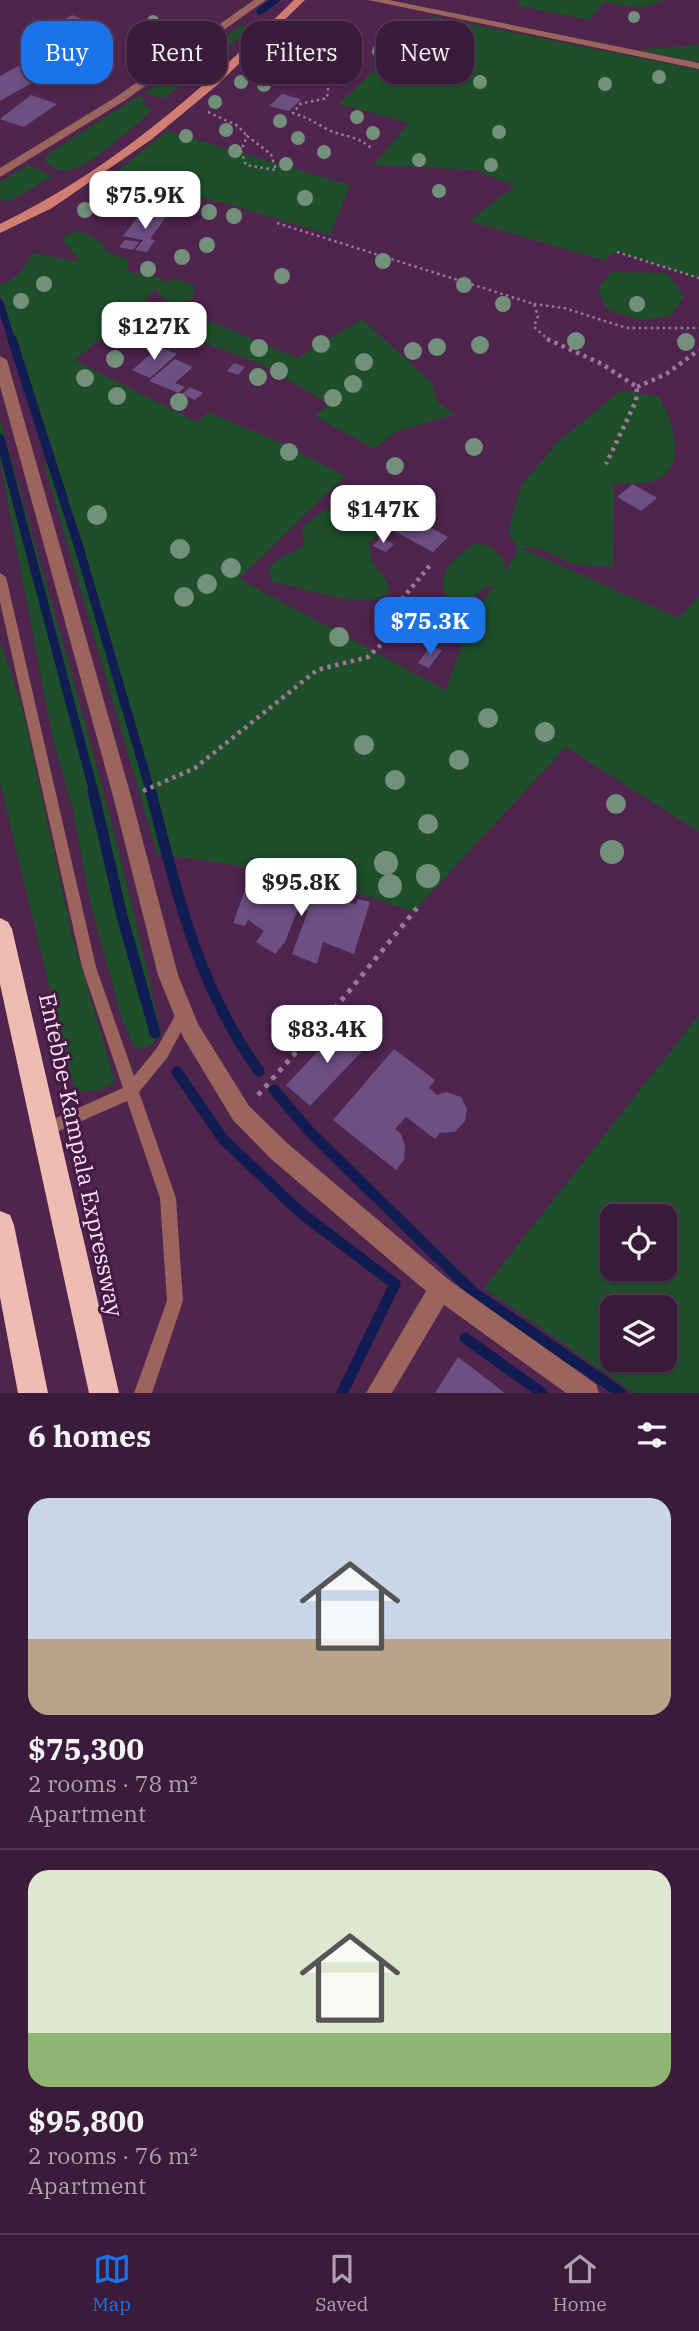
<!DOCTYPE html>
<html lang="en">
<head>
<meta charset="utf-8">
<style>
	body { margin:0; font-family:"IBM Plex Serif",serif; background:#422442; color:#f1f3f6; height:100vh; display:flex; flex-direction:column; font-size:26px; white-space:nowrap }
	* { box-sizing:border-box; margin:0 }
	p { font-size:23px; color:#aca1af }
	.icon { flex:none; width:38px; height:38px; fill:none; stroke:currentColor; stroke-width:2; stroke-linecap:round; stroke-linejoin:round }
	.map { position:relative; height:1393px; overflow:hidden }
	.side { display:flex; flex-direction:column; background:#3b1b3a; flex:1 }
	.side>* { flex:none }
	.guide { position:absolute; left:21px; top:21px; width:658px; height:63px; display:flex; gap:14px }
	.tools { position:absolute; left:600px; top:1204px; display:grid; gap:14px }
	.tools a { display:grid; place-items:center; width:77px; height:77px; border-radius:14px; background:#3b1b3a; box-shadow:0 2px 5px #0004,0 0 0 2px #543954; font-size:35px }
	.price { position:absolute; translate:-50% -60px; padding:0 16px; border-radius:14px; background:#fff; color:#222; font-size:23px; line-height:46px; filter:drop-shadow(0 2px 4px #0008) }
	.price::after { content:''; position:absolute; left:50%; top:42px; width:21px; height:16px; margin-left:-10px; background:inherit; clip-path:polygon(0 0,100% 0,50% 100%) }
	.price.current { background:#1a73e8; color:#fff }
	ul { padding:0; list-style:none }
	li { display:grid; align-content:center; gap:14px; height:371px; padding:0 28px }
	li+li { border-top:2px solid #543954 }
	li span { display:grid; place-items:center; height:217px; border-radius:21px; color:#555 }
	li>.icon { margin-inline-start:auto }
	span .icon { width:126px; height:126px; fill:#fffc; stroke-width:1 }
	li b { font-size:30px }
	h2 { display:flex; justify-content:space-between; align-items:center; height:84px; padding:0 28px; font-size:30px }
	.tag { padding:0 24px; border-radius:21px; background:#3b1b3a; box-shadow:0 2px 5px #0004,0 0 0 2px #543954; font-size:24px; line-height:63px }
	.tag.current { background:#1a73e8; color:#fff }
	.dock { display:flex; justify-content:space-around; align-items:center; height:98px; border-top:2px solid #543954; background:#3b1b3a; font-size:19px; color:#aca1af }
	.dock a { display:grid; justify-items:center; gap:4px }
	.dock .current { color:#1a73e8 }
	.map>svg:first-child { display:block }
	.green { fill:#1e4f2a; fill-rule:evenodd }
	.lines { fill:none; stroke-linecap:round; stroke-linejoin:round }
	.stream-far2 { stroke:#111d52; stroke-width:7 }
	.stream-far1 { stroke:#111d52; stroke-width:9 }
	.stream { stroke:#111d52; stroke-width:11 }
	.building { fill:#6c4f83 }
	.path-far2 { stroke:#9b7799; stroke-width:2.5; stroke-dasharray:2.5 3.5; stroke-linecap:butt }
	.path-far1 { stroke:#9b7799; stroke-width:4.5; stroke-dasharray:3.5 4.5; stroke-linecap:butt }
	.path { stroke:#9b7799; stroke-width:5; stroke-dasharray:4.5 6; stroke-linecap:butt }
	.service { fill:#9b655d; fill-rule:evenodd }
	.minor { fill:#9b655d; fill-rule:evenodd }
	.secondary { fill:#d27d71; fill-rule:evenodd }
	.motorway { fill:#f0bbb2; fill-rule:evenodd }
	.tree { fill:#73907b }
	.labels { text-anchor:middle; stroke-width:6; stroke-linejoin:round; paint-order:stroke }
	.near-street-label { font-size:23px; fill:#fee3fc; stroke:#441a42 }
</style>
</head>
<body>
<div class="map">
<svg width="699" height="1393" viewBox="0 0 699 1393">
	<rect width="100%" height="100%" fill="#4f244d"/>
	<!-- green -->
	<path class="green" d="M520,0H665L641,8L604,2L589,20L516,5Z
		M431,16L699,70V278L617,252L603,260L469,221L515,186L475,170L373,165L409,123L339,104Z
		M245,23L243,35L165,98L144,94Z
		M699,45V62L641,51L649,49Z
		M139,96L146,99L142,103L152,110C137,124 86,171 66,171C59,172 52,166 46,163V155Z
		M167,131L350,185L330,235L228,204L113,179L112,175Z
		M29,165L53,176L10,201L0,200V182Z
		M71,232H83L100,241L106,251L128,260L129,267L125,271L165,279L161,284L174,279L192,284L195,293L192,299C180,305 164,303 156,291L159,285L145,300L166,309L179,326L155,330L129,317L74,360L197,422L208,412L281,443L345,476L239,579L446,690L471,617L495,585C475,589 472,609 449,602C432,575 453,559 475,543L489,546L505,561L504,572C518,553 522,553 508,532L521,485L560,440L620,391L658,396C672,417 688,465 658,479C646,485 628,483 614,484L613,567L573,564L538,548H521L679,618L699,596V832L566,747L413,912L305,875L157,854L44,464L56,462L0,295V285C16,280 26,267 32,253L81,262L62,239Z
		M611,272L667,273L684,297L671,316L640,320L606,309L598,289Z
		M362,319L432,383L438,403L455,414L395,432L374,449L315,416L329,404L263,365L194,339L210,321L297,358Z
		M0,418C56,622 118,826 161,1034C152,1044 148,1052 134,1047L121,1017L90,901L73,811L52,735L0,461Z
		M366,496L387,504L397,515L384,532L369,542L372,562L387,581L388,594C357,612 306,586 272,582L268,570L277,560L304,546L302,528L321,512Z
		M0,641L22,706L72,935L115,1081C103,1092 91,1091 75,1092L0,783Z
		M699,1015V1393H634L484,1288ZM612,1216H665V1269H612ZM612,1307H665V1360H612Z"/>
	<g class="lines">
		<!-- stream-far2 -->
		<path class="stream-far2" d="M260,11L276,0
			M0,303L12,341"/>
		<!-- stream-far1 -->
		<path class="stream-far1" d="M12,339L81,554L148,783
			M0,438L94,793"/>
		<!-- stream -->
		<path class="stream" d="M93,791L122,916L155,1033
			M151,792C176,890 198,988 259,1071
			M177,1072L223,1139L301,1213L395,1284L342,1393
			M274,1090L309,1131L473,1292L621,1393
			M465,1338L542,1393"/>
	</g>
	<!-- building -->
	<path class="building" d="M72,15L85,20L69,29L56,24Z
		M90,23L104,27L79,42L66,37Z
		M341,35L358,38L351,47L334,44Z
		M22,64L47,74L0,101V76Z
		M282,94L301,99L289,111L269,106Z
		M31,95L57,104L24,127L0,119Z
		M149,214L166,217L150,239L155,240L147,252L135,250L143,240L123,236L138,217L145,219Z
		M125,240L139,242L133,250L119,247Z
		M186,317L194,320L182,331L174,327Z
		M159,347L177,354L150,378L132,370Z
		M175,359L193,367L175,383L185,387L178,393L149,381Z
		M234,363L245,367L238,375L227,371Z
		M190,387L203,393L195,400L182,394Z
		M633,484L657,498L641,511L617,497Z
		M409,516L448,537L433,552L394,531Z
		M380,538L394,544L386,552L373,546Z
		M431,646L442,650L429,668L418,663Z
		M251,874L268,877L266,882L297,889L300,884L321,890L320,896L356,904L358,899L370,902L354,954L323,942L317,964L292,954L308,911L298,909L285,942L275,954L256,942L264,931L248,920L245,926L233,923Z
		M343,1025L368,1045L310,1106L286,1085Z
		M394,1049L435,1080L429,1088L437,1095L447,1092L461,1097L467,1109L465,1121L455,1132L440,1133L435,1139L406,1117L395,1129L401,1134L405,1146L404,1160L396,1170L333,1120Z
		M458,1357L505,1393H435Z"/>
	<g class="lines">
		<!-- path-far2 -->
		<path class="path-far2" d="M293,30L338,34L317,66L328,89L327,98L300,104L293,113C305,117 313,121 323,127C341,138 356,133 373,150
			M208,112L238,126L247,136
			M247,136L271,154L276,170L246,165L241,151Z
			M277,223L534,304L538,316L534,327L550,341
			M617,252L699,278
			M534,304L564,308L627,328H699"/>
		<!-- path-far1 -->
		<path class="path-far1" d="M547,339L602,364L637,387L636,401L606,464
			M637,387L666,374L699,350
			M143,791L195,768L317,670L368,657L388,638L392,611L432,563"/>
		<!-- path -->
		<path class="path" d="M258,1095L331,1013L417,908"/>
		<!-- service -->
		<path class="service" d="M0,573L6,577L96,967L134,1076L157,1048L178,1010L183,1008L188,1010L190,1015L167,1058L139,1092L176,1198L183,1301L152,1393H134L167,1301L160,1198L127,1101L43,1138L38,1136L35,1131L38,1126L123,1088L82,967L0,602Z"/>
		<!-- minor -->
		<path class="minor" d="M254,0H266L124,101L0,177V168L116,97Z
			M368,0H389L699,63V69Z
			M0,356L7,360L131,796L178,975L198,1024L249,1106L287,1143L449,1280L596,1384L599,1393H566L444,1305L392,1393H366L426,1291L271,1159L233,1120L183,1037L158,975L113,796L0,386Z"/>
		<!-- secondary -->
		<path class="secondary" d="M294,0H305L216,86L152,139L52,208L0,233V224C112,170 206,87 294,0Z"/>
		<!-- motorway -->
		<path class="motorway" d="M0,918L8,922L12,929L119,1393H89L0,984Z
			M0,1211L10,1215L14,1225L48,1393H18L0,1297Z"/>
	</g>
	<!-- trees -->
	<g class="tree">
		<circle cx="634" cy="17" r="6"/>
		<circle cx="153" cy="21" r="6"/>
		<circle cx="305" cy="37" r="6"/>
		<circle cx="379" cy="51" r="7"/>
		<circle cx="357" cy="52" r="7"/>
		<circle cx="159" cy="54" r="7"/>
		<circle cx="264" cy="62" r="7"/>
		<circle cx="659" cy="77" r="7"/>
		<circle cx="241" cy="82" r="7"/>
		<circle cx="480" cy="82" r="7"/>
		<circle cx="605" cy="84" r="7"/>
		<circle cx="264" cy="85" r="7"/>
		<circle cx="215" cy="102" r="7"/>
		<circle cx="357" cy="117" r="7"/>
		<circle cx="280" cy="121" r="7"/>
		<circle cx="226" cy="130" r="7"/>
		<circle cx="499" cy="132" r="7"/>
		<circle cx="373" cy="133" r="7"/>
		<circle cx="186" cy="136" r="7"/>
		<circle cx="298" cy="138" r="7"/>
		<circle cx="235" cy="151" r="7"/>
		<circle cx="324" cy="152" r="7"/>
		<circle cx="419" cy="160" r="7"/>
		<circle cx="286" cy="164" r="7"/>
		<circle cx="491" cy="165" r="7"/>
		<circle cx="439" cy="191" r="7"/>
		<circle cx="305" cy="198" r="8"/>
		<circle cx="157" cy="202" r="8"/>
		<circle cx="85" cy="210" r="8"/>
		<circle cx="209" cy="212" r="8"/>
		<circle cx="234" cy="216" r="8"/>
		<circle cx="207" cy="245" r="8"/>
		<circle cx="182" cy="257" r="8"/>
		<circle cx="383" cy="261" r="8"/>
		<circle cx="148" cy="269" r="8"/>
		<circle cx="282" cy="276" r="8"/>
		<circle cx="44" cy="284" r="8"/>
		<circle cx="464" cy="285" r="8"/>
		<circle cx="21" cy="301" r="8"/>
		<circle cx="503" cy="304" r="8"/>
		<circle cx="637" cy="304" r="8"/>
		<circle cx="576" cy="341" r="9"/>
		<circle cx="686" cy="342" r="9"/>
		<circle cx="321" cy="344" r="9"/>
		<circle cx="480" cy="345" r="9"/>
		<circle cx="437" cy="347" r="9"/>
		<circle cx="259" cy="348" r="9"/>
		<circle cx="413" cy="351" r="9"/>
		<circle cx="115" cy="359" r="9"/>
		<circle cx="364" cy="362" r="9"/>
		<circle cx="279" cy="371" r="9"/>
		<circle cx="258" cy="377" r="9"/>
		<circle cx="85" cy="378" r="9"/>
		<circle cx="353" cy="384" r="9"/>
		<circle cx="117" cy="396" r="9"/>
		<circle cx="333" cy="398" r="9"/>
		<circle cx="179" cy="402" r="9"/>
		<circle cx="474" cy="447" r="9"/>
		<circle cx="289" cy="452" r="9"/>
		<circle cx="395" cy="466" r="9"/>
		<circle cx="97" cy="515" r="10"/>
		<circle cx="180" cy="549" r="10"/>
		<circle cx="231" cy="568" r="10"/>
		<circle cx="207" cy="584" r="10"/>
		<circle cx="184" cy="597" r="10"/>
		<circle cx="339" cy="637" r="10"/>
		<circle cx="488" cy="718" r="10"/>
		<circle cx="545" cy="732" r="10"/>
		<circle cx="364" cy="745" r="10"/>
		<circle cx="459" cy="760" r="10"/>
		<circle cx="395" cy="780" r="10"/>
		<circle cx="616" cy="804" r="10"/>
		<circle cx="428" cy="824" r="10"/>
		<circle cx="612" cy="852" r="12"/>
		<circle cx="386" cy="863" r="12"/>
		<circle cx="428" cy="876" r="12"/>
		<circle cx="390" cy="886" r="12"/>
	</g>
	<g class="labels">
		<!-- near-street labels -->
		<g class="near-street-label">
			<text transform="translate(81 1155) rotate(78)" y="8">Entebbe-Kampala Expressway</text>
		</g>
	</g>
</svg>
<div class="tools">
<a><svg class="icon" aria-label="locate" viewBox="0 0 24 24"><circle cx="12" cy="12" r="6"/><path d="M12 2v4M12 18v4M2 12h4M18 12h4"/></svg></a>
<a><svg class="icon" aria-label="layers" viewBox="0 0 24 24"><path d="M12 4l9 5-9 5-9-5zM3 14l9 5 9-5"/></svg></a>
</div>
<b class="price" style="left:145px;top:231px">$75.9K</b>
<b class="price" style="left:154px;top:362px">$127K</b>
<b class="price" style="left:383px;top:545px">$147K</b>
<b class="price current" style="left:430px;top:657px">$75.3K</b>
<b class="price" style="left:301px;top:918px">$95.8K</b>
<b class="price" style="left:327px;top:1065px">$83.4K</b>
<div class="guide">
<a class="tag current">Buy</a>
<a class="tag">Rent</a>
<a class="tag">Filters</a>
<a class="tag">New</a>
</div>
</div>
<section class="side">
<h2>6 homes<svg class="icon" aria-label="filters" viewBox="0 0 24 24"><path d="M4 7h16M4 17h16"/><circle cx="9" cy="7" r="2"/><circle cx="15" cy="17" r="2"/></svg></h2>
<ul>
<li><span style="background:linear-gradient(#c9d6e8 65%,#b9a48a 0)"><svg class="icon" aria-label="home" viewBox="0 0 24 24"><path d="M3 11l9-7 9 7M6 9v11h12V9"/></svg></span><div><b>$75,300</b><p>2 rooms · 78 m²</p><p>Apartment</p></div></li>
<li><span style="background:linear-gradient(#dfe7d0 75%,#8fb573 0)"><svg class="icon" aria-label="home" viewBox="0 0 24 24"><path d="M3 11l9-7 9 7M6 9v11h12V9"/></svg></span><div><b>$95,800</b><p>2 rooms · 76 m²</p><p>Apartment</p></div></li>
</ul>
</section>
<nav class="dock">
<a class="current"><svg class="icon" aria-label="map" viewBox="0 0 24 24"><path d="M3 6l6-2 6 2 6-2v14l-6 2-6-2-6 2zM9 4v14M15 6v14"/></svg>Map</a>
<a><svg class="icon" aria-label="saved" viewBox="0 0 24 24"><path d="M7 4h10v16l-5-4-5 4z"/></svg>Saved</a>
<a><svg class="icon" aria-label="home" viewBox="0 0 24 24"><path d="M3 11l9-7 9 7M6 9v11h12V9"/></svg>Home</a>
</nav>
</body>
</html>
